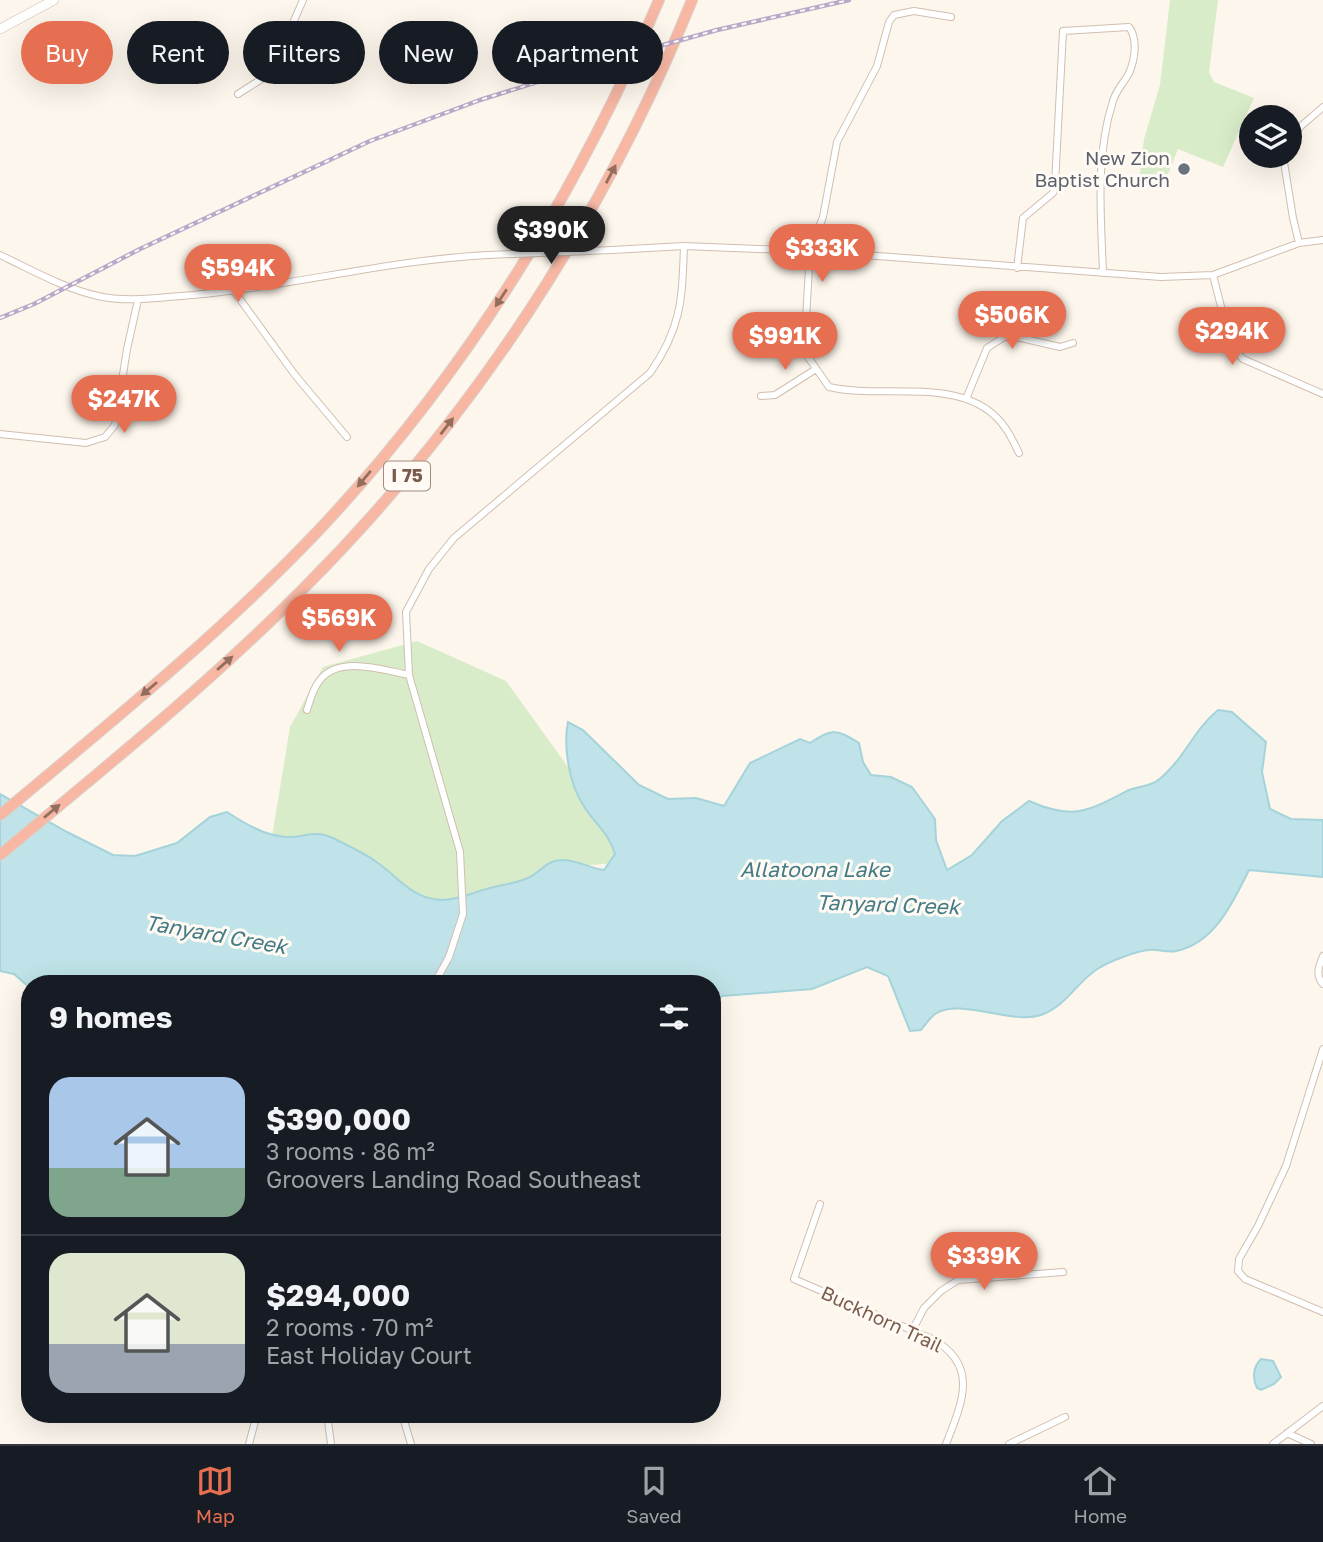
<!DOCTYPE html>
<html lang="en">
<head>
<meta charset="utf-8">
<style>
	body { margin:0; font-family:"Golos Text",sans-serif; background:#242831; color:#f1f3f6; height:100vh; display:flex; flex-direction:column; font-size:26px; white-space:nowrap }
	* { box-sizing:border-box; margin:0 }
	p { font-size:23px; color:#9ea1a6 }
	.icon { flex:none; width:38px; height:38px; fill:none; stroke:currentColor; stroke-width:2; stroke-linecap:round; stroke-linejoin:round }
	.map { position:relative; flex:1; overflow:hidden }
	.drawer { position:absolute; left:21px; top:975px; width:700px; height:448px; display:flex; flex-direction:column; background:#171b24; border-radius:28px; box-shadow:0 7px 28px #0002 }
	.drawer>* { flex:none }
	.guide { position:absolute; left:21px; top:21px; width:700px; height:63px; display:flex; gap:14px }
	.tools { position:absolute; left:1239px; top:105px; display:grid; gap:14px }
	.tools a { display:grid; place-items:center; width:63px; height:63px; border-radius:50%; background:#171b24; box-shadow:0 7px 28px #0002; font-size:35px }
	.price { position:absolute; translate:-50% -60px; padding:0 16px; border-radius:24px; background:#e76f51; color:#fff; font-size:23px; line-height:46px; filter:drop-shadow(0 2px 4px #0008) }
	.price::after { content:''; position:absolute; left:50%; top:42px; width:21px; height:16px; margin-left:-10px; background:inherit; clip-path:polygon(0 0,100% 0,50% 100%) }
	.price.on { background:#222; color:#fff }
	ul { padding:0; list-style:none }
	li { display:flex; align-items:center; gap:21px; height:175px; padding:0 28px }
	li+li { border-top:2px solid #363941 }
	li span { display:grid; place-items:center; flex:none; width:196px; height:140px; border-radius:21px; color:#555 }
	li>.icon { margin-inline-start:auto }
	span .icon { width:84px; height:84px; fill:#fffc; stroke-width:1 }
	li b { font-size:30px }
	h2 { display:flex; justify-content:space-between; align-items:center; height:84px; padding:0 28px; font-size:30px }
	.tag { padding:0 24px; border-radius:32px; background:#171b24; box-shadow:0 7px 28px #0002; font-size:24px; line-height:63px }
	.tag.on { background:#e76f51; color:#fff }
	.dock { display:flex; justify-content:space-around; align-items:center; height:98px; border-top:2px solid #363941; background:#171b24; font-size:19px; color:#9ea1a6 }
	.dock a { display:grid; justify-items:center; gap:4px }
	.dock .on { color:#e76f51 }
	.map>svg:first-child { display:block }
	.green { fill:#d8ecc9 }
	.water { fill:#bfe3e8; stroke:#a5d3da; stroke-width:2 }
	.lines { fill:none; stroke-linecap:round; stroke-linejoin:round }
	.street-casing { stroke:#d1beb0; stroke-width:8 }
	.secondary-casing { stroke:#d6c0b0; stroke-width:10 }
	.highway-casing { stroke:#dad1cd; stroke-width:12 }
	.street { stroke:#fff; stroke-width:6 }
	.secondary { stroke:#fff; stroke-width:9 }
	.highway { stroke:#f7b7a3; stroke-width:10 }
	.rail-casing { stroke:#b9a8c9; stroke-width:4.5 }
	.rail { stroke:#fffaf3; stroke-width:2; stroke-dasharray:5; stroke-linecap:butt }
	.street-bridge-casing { stroke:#d1beb0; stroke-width:8; stroke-linecap:butt }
	.street-bridge { stroke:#fff; stroke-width:6 }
	.oneway { fill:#936e5e }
	.worship-dot { fill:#6b7280; stroke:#fffaf3; stroke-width:2.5 }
	.labels { text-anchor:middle; stroke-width:6; stroke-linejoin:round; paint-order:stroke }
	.shield { fill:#fffaf3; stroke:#a28b7f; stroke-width:2 }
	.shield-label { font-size:18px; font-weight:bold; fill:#7a5c4d }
	.worship-label { font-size:19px; fill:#5b616d; stroke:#fffaf3; text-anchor:end }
	.street-label { font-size:19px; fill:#7a5c4d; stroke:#fffaf3 }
	.water-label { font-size:21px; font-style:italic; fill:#437c86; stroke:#fffaf3 }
</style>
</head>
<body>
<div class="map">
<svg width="1323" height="1444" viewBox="0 0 1323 1444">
	<rect width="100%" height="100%" fill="#fdf6ec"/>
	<!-- green -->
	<path class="green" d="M1170,0H1218L1209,72L1214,82L1254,98L1223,167L1178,149L1164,184L1139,181L1144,139L1160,85Z
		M417,641L506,681L568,767L584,801L615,836L620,863L589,865L559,863L482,899L432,908L272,837L290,727L323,667Z"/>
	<!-- water -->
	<path class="water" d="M1218,710L1232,712L1266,742L1262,772L1270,809L1291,819L1323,820V877L1249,870C1233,902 1215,943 1176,951C1168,953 1158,949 1149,950C1139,950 1108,962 1099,968C1077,981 1067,1006 1041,1015C1010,1025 960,997 935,1014C930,1018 925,1025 921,1030L910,1031L888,976L867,967L812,989L722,996L712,1002V984H30V988L14,974L0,971V794L67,832L113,855L135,856L177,843L210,817L227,812C244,823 265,836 286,837C304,838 314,829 333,838C346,845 363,852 375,861C398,876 412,900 443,900C462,899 476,891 494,887C507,884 518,883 530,877C538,873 544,865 552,862C568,855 588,868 604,870L615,854C609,832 593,823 582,803C569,782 563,746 568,722L583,730L639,785L668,799L696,798L724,806L750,763L800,739L810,743C833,728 836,729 859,743L863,762L871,775L891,777L912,787L935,819L936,840L947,870L972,855L1002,821L1029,801C1072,820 1087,812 1127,791C1135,787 1144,787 1153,783C1161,780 1171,768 1177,761C1191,743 1200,725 1218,710Z
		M1261,1359L1273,1361L1281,1377L1274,1384L1261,1390L1257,1388C1252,1378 1253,1367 1261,1359Z"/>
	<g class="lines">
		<!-- street casing -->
		<g class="street-casing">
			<path id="street" d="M951,17L914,11L894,15L889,22L877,66L837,142L823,217L810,251L805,336L808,357L829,387C884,400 969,373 1006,429C1011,436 1015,445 1019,453
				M238,94L268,75L275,64L303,0
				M1290,142L1300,127L1323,107
				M1283,156L1293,218L1299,243
				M612,250L684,246L810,251L1161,277L1213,275L1299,243L1323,240
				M0,255C32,270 63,288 98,296C129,303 162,297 193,295C292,286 389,260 488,255
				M1017,268L1023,218L1053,193L1055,184L1063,31L1129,27C1138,39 1135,60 1129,73C1124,83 1116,90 1113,101C1095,157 1101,216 1103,273
				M1213,275L1231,346L1243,359L1323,394
				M234,291L295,375L347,437
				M761,396L775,395L816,369
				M966,399L987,348L1004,337L1021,338L1060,347L1073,343
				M0,434L86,443L105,437L115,425L127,349L138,300
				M307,710C310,700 313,688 320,680C339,655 383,670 409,675
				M1323,956C1319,966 1315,975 1323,984
				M434,984L449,957L463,914L460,852L409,675L406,612L429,569L454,538L650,373C682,327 682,299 684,246
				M1323,1049L1286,1166L1258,1226L1239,1259L1238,1271L1245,1279L1323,1312
				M820,1204L794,1279L932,1339C980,1365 962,1403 946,1444
				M912,1331L924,1308L941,1291L958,1280L1063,1272
				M327,1414L331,1444
				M402,1414L411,1444
				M1287,1433L1311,1444
				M249,1444L257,1414
				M1009,1444L1065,1417
				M1273,1444L1323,1406"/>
		</g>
		<!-- secondary casing -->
		<g class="secondary-casing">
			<path id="secondary" d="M0,29L54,0"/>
		</g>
		<!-- highway casing -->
		<g class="highway-casing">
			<path id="highway" d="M0,815C109,724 220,634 318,531C464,376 576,195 659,0
				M0,855C103,769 208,685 303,589C471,421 603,220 692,0"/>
		</g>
		<!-- street -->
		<use href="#street" class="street"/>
		<!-- secondary -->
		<use href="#secondary" class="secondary"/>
		<!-- highway -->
		<use href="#highway" class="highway"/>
		<!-- rail casing -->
		<g class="rail-casing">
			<path id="rail" d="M0,318L34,304L140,249L370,141L480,100L595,64L717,30L849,0"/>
		</g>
		<!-- rail -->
		<use href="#rail" class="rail"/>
		<!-- street-bridge casing -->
		<g class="street-bridge-casing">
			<path id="street-bridge" d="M488,255L612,250"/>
		</g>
		<!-- street-bridge -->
		<use href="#street-bridge" class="street-bridge"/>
	</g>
	<!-- one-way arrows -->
	<defs><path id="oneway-solid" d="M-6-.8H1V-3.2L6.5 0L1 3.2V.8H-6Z" transform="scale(1.75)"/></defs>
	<g class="oneway">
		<use href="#oneway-solid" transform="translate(611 174) rotate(-62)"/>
		<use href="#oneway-solid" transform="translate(501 298) rotate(123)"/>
		<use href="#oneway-solid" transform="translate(447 426) rotate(-52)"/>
		<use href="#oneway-solid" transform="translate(364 479) rotate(130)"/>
		<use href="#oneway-solid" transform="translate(225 663) rotate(-41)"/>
		<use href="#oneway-solid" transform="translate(149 689) rotate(140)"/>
		<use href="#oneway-solid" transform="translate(52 811) rotate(-40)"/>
	</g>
	<!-- markers -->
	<circle class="worship-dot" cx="1184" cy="169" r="7"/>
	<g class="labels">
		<!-- shield labels -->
		<rect class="shield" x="384" y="461.5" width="46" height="29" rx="5"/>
		<g class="shield-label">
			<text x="407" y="482">I 75</text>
		</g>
		<!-- worship labels -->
		<g class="worship-label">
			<text x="1170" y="165">New Zion<tspan x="1170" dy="22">Baptist Church</tspan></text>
		</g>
		<!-- street labels -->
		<g class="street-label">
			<text transform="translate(882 1319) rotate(25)" y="7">Buckhorn Trail</text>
		</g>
		<!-- water labels -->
		<g class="water-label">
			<text x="815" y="877">Allatoona Lake</text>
			<text transform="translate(888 905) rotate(2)" y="7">Tanyard Creek</text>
			<text transform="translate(216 935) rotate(10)" y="7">Tanyard Creek</text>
		</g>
	</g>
</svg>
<div class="tools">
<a><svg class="icon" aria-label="layers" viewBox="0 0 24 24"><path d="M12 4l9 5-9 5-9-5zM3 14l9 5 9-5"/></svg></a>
</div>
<b class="price on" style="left:551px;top:266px">$390K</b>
<b class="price" style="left:822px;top:284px">$333K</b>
<b class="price" style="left:238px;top:304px">$594K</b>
<b class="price" style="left:1012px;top:351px">$506K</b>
<b class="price" style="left:1232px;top:367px">$294K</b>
<b class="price" style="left:785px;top:372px">$991K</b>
<b class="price" style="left:124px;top:435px">$247K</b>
<b class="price" style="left:339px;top:654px">$569K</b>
<b class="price" style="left:984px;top:1292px">$339K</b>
<div class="guide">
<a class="tag on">Buy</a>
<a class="tag">Rent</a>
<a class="tag">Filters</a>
<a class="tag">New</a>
<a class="tag">Apartment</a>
</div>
<section class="drawer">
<h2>9 homes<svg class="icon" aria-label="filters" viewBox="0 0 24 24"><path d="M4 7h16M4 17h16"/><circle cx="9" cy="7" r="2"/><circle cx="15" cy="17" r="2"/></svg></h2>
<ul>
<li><span style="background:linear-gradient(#a9c7e8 65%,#7fa58c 0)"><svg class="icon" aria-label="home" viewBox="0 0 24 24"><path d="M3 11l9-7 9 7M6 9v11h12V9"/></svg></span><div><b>$390,000</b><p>3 rooms · 86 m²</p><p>Groovers Landing Road Southeast</p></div></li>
<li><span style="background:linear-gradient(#dfe7d0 65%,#9aa5b1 0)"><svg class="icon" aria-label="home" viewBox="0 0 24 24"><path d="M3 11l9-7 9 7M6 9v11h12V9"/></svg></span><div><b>$294,000</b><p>2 rooms · 70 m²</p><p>East Holiday Court</p></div></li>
</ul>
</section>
</div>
<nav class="dock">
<a class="on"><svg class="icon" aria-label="map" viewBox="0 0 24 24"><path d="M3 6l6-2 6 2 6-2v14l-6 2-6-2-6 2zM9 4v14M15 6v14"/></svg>Map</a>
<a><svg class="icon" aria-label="saved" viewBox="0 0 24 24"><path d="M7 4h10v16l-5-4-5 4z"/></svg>Saved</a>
<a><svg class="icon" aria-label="home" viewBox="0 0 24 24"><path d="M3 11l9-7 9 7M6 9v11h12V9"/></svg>Home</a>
</nav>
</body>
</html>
